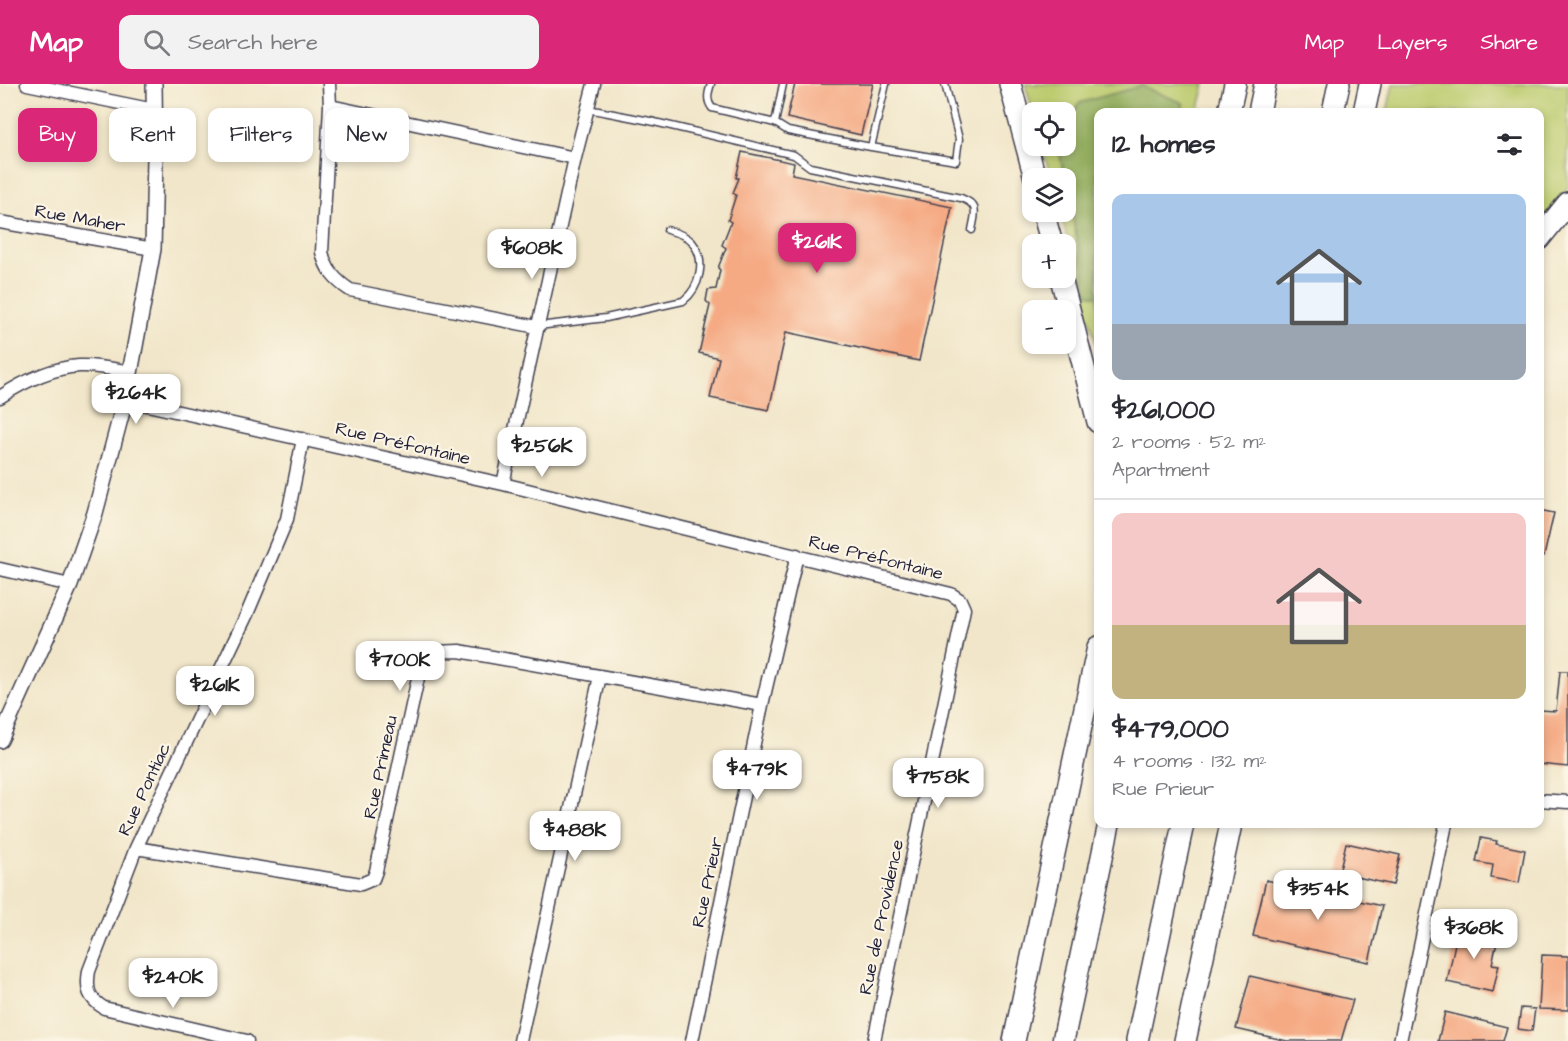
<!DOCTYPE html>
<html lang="en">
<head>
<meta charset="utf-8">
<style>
	body { margin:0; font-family:"Architects Daughter",sans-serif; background:#f2f2f3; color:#2b2b33; height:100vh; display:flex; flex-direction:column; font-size:22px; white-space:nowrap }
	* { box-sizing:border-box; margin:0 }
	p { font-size:20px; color:#7c7c81 }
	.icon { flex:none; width:33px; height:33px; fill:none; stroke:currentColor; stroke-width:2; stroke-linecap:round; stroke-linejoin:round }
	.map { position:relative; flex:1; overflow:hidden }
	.details { position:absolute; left:1094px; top:24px; width:450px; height:720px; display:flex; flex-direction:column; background:#fff; border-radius:12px; box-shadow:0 3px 9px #0003 }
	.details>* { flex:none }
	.hud { position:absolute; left:18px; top:24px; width:570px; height:54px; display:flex; gap:12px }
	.controls { position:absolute; left:1022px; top:18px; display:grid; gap:12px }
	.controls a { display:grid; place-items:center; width:54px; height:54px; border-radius:12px; background:#fff; box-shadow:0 3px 9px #0003; font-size:30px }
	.price { position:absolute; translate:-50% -51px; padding:0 14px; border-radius:12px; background:#fff; color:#222; font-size:20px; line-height:39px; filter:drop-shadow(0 2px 3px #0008) }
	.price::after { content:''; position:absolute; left:50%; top:36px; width:18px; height:14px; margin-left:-9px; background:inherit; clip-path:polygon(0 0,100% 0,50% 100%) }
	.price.on { background:#db2777; color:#fff }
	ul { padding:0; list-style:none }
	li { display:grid; align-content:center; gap:12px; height:318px; padding:0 18px }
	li+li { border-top:2px solid #e1e1e2 }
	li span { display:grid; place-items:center; height:186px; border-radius:12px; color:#555 }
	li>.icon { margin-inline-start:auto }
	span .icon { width:108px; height:108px; fill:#fffc; stroke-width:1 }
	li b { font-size:26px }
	h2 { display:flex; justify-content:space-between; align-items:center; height:72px; padding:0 18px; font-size:26px }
	.chip { padding:0 21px; border-radius:12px; background:#fff; box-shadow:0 3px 9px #0003; font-size:21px; line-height:54px }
	.chip.on { background:#db2777; color:#fff }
	header { display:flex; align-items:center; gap:36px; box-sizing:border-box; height:84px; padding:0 30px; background:#db2777; color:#fff }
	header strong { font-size:28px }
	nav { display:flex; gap:33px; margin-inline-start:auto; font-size:21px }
	.search { width:420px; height:54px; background:#f2f2f3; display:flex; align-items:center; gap:15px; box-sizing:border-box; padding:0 21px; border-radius:12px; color:#7c7c81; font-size:22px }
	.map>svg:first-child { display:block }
	.green { fill:#bbca6c; stroke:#6e7654; stroke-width:1.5 }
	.forest { fill:#94ae60; stroke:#5b684e; stroke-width:1.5 }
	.building { fill:#f5aa84 }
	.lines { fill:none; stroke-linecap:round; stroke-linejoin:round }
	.service-casing { stroke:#413f50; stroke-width:9 }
	.minor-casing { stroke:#413f50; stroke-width:15 }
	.tertiary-casing { stroke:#413f50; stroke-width:18 }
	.motorway-casing { stroke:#413f50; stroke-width:24 }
	.service { stroke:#fff; stroke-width:6 }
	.minor { stroke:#fff; stroke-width:12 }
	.tertiary { stroke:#fff; stroke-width:15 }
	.motorway { stroke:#fff; stroke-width:21 }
	.labels { text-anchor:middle; stroke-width:4.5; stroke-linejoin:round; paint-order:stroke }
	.street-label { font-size:18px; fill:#22223b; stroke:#fcf5e5 }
</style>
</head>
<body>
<header>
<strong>Map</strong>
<div class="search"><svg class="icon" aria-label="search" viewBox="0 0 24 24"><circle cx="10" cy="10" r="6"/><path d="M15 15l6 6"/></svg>Search here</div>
<nav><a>Map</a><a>Layers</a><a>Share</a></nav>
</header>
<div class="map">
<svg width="1568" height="957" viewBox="0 0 1568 957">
	<rect width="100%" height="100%" fill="#fcf5e5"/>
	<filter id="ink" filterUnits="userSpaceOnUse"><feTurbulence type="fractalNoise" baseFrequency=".0167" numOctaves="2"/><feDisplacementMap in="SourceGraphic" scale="12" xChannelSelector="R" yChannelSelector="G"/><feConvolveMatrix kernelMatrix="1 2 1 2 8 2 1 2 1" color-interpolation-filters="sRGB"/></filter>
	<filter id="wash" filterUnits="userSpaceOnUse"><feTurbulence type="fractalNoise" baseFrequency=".008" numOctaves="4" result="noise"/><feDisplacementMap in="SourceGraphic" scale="24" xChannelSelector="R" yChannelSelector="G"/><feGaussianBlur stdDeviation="1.35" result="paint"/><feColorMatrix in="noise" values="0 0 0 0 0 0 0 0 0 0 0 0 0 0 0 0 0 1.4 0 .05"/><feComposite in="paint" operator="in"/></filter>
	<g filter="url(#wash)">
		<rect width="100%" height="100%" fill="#f1e6c9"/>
		<!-- green -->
		<path class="green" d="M1025,0H1205L1198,28H1183V19L1141,2L1068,39L1065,51V28H1033Z
			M1393,0H1568V104L1539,141V28H1387Z
			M1042,62H1062L1060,70L1065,94H1051Z
			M1065,97L1088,210L1098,212V267L1060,128H1065Z"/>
		<!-- forest -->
		<path class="forest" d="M1141,2L1183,19V28H1098V212L1088,210L1060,70L1062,62H1065C1065,45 1071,33 1079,19Z"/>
		<g id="blocks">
			<!-- building -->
			<path class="building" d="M795,0H873L861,51L787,34Z
				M742,68L794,79L792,90L952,123L919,277L786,248L769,326L710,314L719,274L699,269L710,221L706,217L708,206L716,205L720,186L718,184L726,164L722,161L731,138L728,136L736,111L733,109L739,94H736Z
				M1539,426L1554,429L1544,472H1539Z
				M1560,587H1568V683L1539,680V626L1556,627Z
				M1481,754L1497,757L1496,760L1525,766L1519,799L1491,794L1493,781L1476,778Z
				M1346,759L1400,771L1393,801L1339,789Z
				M1266,796L1382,822L1369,878L1253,852Z
				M1466,838L1477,840L1476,848L1498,853L1492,880L1499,881L1493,908L1447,898L1458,845L1465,846Z
				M1542,871L1568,872V926L1539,925Z
				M1250,892L1353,916L1341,957H1287L1236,945Z
				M1521,924L1535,925L1532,947L1518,945Z
				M1445,928L1507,943L1503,957H1438Z"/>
		</g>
	</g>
	<g filter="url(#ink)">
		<use href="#blocks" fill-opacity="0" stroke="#413f50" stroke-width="1.5"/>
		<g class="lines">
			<!-- service casing -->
			<g class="service-casing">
				<path id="service" d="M711,0C708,9 706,16 712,24L775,39L783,0
					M588,25L650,37L794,71L810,83L961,114C980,121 975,129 972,146
					M775,39L788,47L871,63L886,0
					M871,63L956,77L959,55L945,0
					M538,242L606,234L683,217C700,204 707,176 692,158C686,151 675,148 667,146"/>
			</g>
			<!-- minor casing -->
			<g class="minor-casing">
				<path id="minor" d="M27,0L154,26
					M329,0L330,22L322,168C326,186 335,196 350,206L537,243
					M330,22L575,74
					M0,138L153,165
					M0,313C23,298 51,284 79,282C96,281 114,285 131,288
					M125,316L503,400L951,510L960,516L964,525L874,957
					M503,400L575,74L594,0
					M0,485L70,501
					M1539,716L1568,718
					M136,764L361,800L373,795L376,787L421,580C432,567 443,567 459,567L762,621
					M247,957L104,924C88,914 86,905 89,887L136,764L247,530L287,435L303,355
					M520,957L600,592
					M692,957L762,621L797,471
					M1400,957L1446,740"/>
			</g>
			<!-- tertiary casing -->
			<g class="tertiary-casing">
				<path id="tertiary" d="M0,656L70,501L95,429L125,316L153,165L155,74L154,0"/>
			</g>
			<!-- motorway casing -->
			<g class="motorway-casing">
				<path id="motorway" d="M1010,0L1035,94
					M1229,28L1235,0
					M1259,28L1265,0
					M1333,28L1339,0
					M1364,28L1370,0
					M1043,128L1052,160
					M1539,155L1568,119
					M1061,194L1098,338
					M1014,957L1098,563
					M1063,957L1109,740
					M1137,957L1183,740
					M1185,957L1231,740"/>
			</g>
			<!-- service -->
			<use href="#service" class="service"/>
			<!-- minor -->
			<use href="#minor" class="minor"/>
			<!-- tertiary -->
			<use href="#tertiary" class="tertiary"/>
			<!-- motorway -->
			<use href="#motorway" class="motorway"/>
		</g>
	</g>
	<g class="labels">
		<!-- street labels -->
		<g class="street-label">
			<text transform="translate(80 134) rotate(10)" y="6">Rue Maher</text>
			<text transform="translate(403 359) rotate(13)" y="6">Rue Préfontaine</text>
			<text transform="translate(876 473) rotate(14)" y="6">Rue Préfontaine</text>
			<text transform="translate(380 683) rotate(-78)" y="6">Rue Primeau</text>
			<text transform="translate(144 705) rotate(-65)" y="6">Rue Pontiac</text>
			<text transform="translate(707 798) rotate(-78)" y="6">Rue Prieur</text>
			<text transform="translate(881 833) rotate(-78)" y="6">Rue de Providence</text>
		</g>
	</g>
</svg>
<div class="controls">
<a><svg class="icon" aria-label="locate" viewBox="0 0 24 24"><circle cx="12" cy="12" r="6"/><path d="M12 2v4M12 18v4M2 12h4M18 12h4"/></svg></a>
<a><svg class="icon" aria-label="layers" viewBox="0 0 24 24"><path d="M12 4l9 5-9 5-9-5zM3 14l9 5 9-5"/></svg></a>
<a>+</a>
<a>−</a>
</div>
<b class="price on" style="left:817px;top:190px">$261K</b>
<b class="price" style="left:532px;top:196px">$608K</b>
<b class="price" style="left:136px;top:341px">$264K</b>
<b class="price" style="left:542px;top:394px">$256K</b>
<b class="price" style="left:400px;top:608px">$700K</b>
<b class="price" style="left:215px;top:633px">$261K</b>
<b class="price" style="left:757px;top:717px">$479K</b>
<b class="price" style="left:938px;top:725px">$758K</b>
<b class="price" style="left:575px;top:778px">$488K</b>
<b class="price" style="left:1318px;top:837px">$354K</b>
<b class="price" style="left:1474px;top:876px">$368K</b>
<b class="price" style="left:173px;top:925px">$240K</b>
<div class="hud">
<a class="chip on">Buy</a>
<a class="chip">Rent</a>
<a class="chip">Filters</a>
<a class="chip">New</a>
</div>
<section class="details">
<h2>12 homes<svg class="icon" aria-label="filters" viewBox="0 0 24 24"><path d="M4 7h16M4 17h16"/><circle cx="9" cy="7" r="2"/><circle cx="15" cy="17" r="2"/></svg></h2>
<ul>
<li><span style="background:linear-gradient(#a9c7e8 70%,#9aa5b1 0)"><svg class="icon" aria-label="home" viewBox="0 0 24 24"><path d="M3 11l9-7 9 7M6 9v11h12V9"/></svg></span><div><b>$261,000</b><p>2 rooms · 52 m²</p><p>Apartment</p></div></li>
<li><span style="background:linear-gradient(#f6c9c9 60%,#c2b280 0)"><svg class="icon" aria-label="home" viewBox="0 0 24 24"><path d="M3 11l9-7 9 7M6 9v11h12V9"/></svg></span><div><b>$479,000</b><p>4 rooms · 132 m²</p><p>Rue Prieur</p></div></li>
</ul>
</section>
</div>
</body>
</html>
